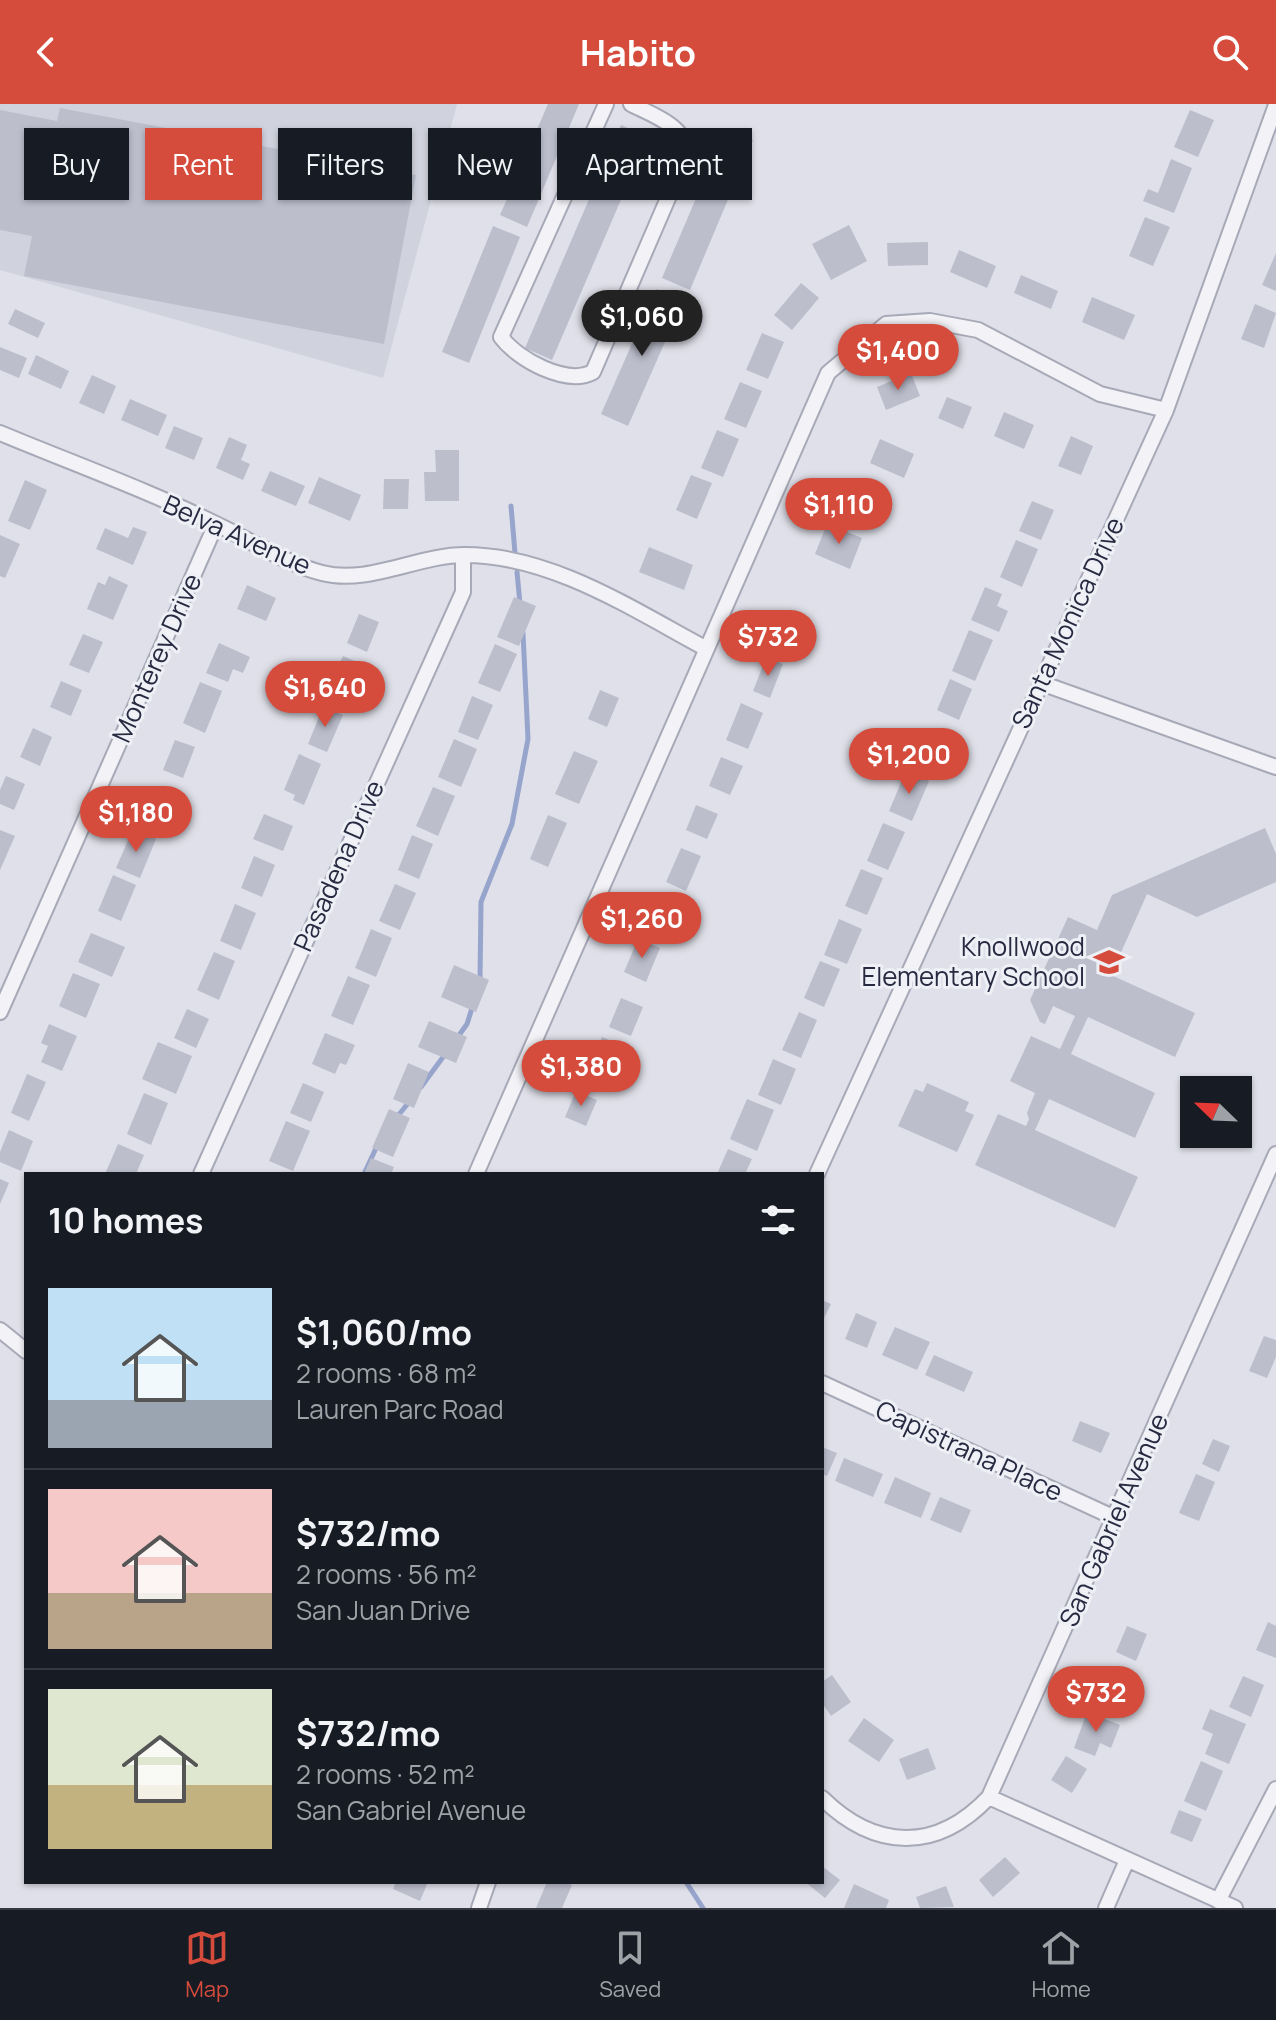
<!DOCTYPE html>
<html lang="en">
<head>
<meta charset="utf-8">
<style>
	body { margin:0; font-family:Manrope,sans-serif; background:#242831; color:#f1f3f6; height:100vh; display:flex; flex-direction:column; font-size:30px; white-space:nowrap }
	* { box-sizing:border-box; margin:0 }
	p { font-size:26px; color:#9ea1a6 }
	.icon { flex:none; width:44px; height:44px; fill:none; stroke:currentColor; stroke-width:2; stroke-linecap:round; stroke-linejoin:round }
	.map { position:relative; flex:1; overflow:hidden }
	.drawer { position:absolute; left:24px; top:1068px; width:800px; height:712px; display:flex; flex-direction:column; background:#171b24; border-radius:0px; box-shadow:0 2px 6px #0004 }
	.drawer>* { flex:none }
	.top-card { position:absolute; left:24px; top:24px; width:800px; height:72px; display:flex; gap:16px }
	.needle { width:52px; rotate:293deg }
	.tools { position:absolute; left:1180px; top:972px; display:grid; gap:16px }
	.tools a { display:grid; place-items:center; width:72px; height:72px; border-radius:0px; background:#171b24; box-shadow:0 2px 6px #0004; font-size:40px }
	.price { position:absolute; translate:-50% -68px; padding:0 18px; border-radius:28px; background:#d54b3c; color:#fff; font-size:26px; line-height:52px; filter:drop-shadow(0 2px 4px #0008) }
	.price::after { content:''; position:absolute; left:50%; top:48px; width:24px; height:18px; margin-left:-12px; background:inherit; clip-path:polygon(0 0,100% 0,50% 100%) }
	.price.selected { background:#222; color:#fff }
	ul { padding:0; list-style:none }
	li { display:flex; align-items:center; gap:24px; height:200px; padding:0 24px }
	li+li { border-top:2px solid #363941 }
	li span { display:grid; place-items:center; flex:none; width:224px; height:160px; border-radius:0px; color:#555 }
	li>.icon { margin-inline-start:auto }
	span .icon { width:96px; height:96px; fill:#fffc; stroke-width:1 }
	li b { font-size:34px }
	h2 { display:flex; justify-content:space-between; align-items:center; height:96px; padding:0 24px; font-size:34px }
	.tag { padding:0 28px; border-radius:0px; background:#171b24; box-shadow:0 2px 6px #0004; font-size:28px; line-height:72px }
	.tag.selected { background:#d54b3c; color:#fff }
	header { display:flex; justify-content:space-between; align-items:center; height:104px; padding:0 24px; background:#d54b3c; color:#fff; font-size:36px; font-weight:700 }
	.tab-bar { display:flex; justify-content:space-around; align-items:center; height:112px; border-top:2px solid #363941; background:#171b24; font-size:22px; color:#9ea1a6 }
	.tab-bar a { display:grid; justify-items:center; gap:4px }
	.tab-bar .selected { color:#d54b3c }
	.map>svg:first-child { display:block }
	.built { fill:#d0d2de }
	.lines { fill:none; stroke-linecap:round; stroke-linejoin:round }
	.stream { stroke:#97a4cb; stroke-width:5 }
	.building { fill:#bcbecc }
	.minor-casing { stroke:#a8a9b7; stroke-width:18 }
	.minor { stroke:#f2f2f7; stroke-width:14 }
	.labels { text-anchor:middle; stroke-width:6; stroke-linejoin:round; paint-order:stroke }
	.street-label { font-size:26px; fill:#272a41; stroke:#eef0f6 }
	.poi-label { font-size:26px; fill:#272a41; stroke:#eef0f6; text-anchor:end }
</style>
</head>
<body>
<header><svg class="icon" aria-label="back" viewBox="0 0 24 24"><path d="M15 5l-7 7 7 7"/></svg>Habito<svg class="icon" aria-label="search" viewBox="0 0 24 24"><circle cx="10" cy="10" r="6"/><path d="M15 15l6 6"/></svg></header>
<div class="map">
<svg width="1276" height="1804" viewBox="0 0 1276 1804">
	<rect width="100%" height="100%" fill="#dfe0e9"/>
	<!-- built -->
	<path class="built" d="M0,0H457L383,274L0,166Z"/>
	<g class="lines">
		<!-- stream -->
		<path class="stream" d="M511,402L515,449
			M517,468L520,500
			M480,876L481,798L512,720L528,635L523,529
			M457,934L467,920L473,901
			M421,983L446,949
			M396,1014L410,997
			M364,1070L377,1042
			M686,1778L703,1804"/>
	</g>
	<!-- building -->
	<path class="building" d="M548,0H579L527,123L500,111Z
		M60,4L416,71L384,240L24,172L32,132L0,126V6L57,17Z
		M1190,6L1214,16L1198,53L1174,43Z
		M621,21L648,33L552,256L525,244Z
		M726,24L753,36L690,186L662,174Z
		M1171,55L1192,64L1174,109L1143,97L1148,85L1158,89Z
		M1145,113L1170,123L1153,162L1129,152Z
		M849,121L867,157L831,176L812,140Z
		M493,122L520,133L469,259L442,248Z
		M928,138V161L888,162L887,139Z
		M959,146L996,162L987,184L950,168Z
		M1276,149V187L1262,181Z
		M1021,171L1058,187L1051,205L1014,189Z
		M801,179L819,194L792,226L774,211Z
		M656,185L683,197L628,322L601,310Z
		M1092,193L1135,211L1124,236L1082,218Z
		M1255,200L1276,209L1264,244L1241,235Z
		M15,205L45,219L38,234L8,220Z
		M762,229L784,238L768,275L746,266Z
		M0,243L27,254L19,274L0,266Z
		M36,251L69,267L61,285L28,270Z
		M911,269L920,292L886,306L877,283Z
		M92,271L116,282L104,310L79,299Z
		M740,278L762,287L746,324L724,315Z
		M947,293L972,303L963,325L938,314Z
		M130,295L167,311L158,332L121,316Z
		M1004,308L1034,321L1024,345L994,332Z
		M174,322L203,334L194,356L165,344Z
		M717,326L739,335L723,373L701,364Z
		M1071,332L1093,342L1081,371L1058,362Z
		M229,333L247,341L241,356L250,360L243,376L216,364Z
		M880,335L914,350L904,374L870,359Z
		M435,346H459V397H425L424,368H436Z
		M270,367L305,382L296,402L261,387Z
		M691,371L712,379L697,415L676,406Z
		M319,373L361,391L350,417L308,399Z
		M384,375H409L408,405H383Z
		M25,376L47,386L30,426L8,417Z
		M1032,397L1054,406L1041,436L1019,427Z
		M827,420L862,434L850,465L815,450Z
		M133,423L147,428L133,461L96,445L105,424L128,434Z
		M0,431L20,440L5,474L0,472Z
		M1016,436L1038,445L1022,483L1000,473Z
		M649,443L693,461L684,486L639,468Z
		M109,472L128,481L113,516L87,505L98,478L105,481Z
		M247,481L276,494L266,517L237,505Z
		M985,483L1002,490L997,502L1008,507L999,528L971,516Z
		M514,493L536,502L519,542L497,533Z
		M790,508L811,517L795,553L774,544Z
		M359,510L379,518L367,548L347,539Z
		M969,526L993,536L975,577L952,567Z
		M83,530L103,538L89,569L69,561Z
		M219,539L250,553L243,569L233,565L228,578L206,569Z
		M495,540L517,550L500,588L478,579Z
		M343,552L364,561L346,601L325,592Z
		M766,554L783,560L770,594L753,587Z
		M950,575L972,585L959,616L937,606Z
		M61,577L82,586L71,612L50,603Z
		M200,578L222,587L205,629L183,619Z
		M600,586L619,594L607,623L588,615Z
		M472,592L493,601L478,636L458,628Z
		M741,599L763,609L748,645L726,636Z
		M323,603L343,611L327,648L308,640Z
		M33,624L52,633L40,662L20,653Z
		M454,635L477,645L461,683L438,673Z
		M175,636L195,643L183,674L163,666Z
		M922,637L944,646L934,671L912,661Z
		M574,647L598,657L579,700L555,690Z
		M299,650L321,660L304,701L293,696L295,691L284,686Z
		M721,653L743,662L730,691L709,682Z
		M906,667L929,677L912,717L889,707Z
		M6,672L25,680L14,706L0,700V686Z
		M433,683L455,692L438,732L416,722Z
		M152,687L173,695L159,726L139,718Z
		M696,701L718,710L707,735L686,726Z
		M264,710L293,722L283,747L253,735Z
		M548,711L567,719L548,763L530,755Z
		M883,719L905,728L888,766L867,757Z
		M1265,724L1276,750V778L1197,813L1147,790L1111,871L1195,909L1175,953L1088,913L1071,950L1155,989L1135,1034L1049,995L1035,1026L1138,1073L1115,1124L975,1061L998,1010L1026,1022L1029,1015L1027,1009L1035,989L1010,977L1031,932L1060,945L1075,912L1053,902L1045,920L1040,918L1030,896L1068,813L1097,826L1112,791Z
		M133,725L156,735L140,774L116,764Z
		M0,726L15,732L0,766Z
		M412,731L433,740L419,775L398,766Z
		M681,744L701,752L686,787L666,778Z
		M254,752L275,761L262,793L241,784Z
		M861,765L883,774L867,811L845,802Z
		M113,771L136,781L121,817L98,807Z
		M395,780L416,789L400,826L379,817Z
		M661,790L681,799L665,835L645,827Z
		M235,800L256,809L241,846L220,837Z
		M839,815L862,825L847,860L824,851Z
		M371,825L392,834L376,873L355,864Z
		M91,829L125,843L112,873L78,858Z
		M638,835L660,844L646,878L624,868Z
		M214,848L235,857L219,896L197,886Z
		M820,857L840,865L824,903L804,894Z
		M454,861L489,876L476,908L441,893Z
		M73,869L100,880L86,914L59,902Z
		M348,872L370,881L353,921L331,912Z
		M621,894L643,903L631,932L609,923Z
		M187,905L209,915L196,944L174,934Z
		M799,908L817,916L801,954L782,946Z
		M429,917L467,933L456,959L418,943Z
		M49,920L77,932L62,967L41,958L48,942L41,939Z
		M325,929L355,941L346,961L340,959L335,970L312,960Z
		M602,933L622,941L607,977L587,968Z
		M158,938L192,952L176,990L142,975Z
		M773,955L796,965L781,1001L758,991Z
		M408,959L429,968L414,1004L393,995Z
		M27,970L46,978L29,1017L11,1009Z
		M303,979L324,988L311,1018L290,1009Z
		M927,979L969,998L965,1007L974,1011L957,1048L898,1022L915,985L923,988Z
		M576,987L597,996L586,1022L565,1013Z
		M144,989L168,999L151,1041L127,1030Z
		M747,995L774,1006L757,1047L730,1035Z
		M389,1005L410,1014L393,1053L372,1044Z
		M286,1017L310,1027L293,1067L269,1057Z
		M9,1026L33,1037L21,1067L0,1058V1048Z
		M118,1040L144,1051L136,1070H105Z
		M728,1045L752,1055L745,1070H717Z
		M371,1054L394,1063L391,1070H364Z
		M0,1075L9,1079L0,1100Z
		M822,1196L831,1200L822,1218Z
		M856,1209L877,1218L867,1244L845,1235Z
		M895,1223L930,1238L917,1266L882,1251Z
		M1264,1232L1276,1236V1253L1267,1274L1249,1267Z
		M934,1251L973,1268L964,1288L925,1271Z
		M1080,1317L1110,1329L1101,1349L1072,1337Z
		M1213,1335L1230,1342L1219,1368L1202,1360Z
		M822,1343L837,1349L827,1372L822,1370Z
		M844,1354L883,1370L873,1393L835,1377Z
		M1196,1370L1215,1378L1199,1417L1179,1409Z
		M895,1373L931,1389L921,1414L884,1399Z
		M940,1393L971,1406L961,1429L930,1416Z
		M1268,1518L1276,1522V1554L1256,1546Z
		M1127,1522L1147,1530L1136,1557L1116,1548Z
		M1106,1566L1136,1578L1126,1603L1118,1600L1115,1607L1093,1597Z
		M832,1571L851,1598L831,1612L822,1599V1578Z
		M1243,1572L1264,1581L1251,1613L1229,1603Z
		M1210,1605L1246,1620L1229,1660L1205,1650L1213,1630L1202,1625Z
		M1087,1608L1120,1621L1111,1644L1100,1639L1095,1652L1074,1644Z
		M864,1614L894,1636L879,1658L848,1637Z
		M928,1644L936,1665L907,1676L899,1655Z
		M1066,1652L1087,1665L1072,1689L1051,1676Z
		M1201,1657L1223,1667L1206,1707L1184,1697Z
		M1179,1706L1202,1715L1192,1738L1170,1729Z
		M1005,1753L1020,1769L993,1793L979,1776Z
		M822,1762L840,1776L825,1794L805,1778H822Z
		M396,1778H428L420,1797L393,1785Z
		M547,1778H564L572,1781L562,1804H536Z
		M854,1780L889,1796L886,1804H844Z
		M946,1782L954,1803L920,1804L916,1793Z"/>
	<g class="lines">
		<!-- minor casing -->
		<g class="minor-casing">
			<path id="minor" d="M606,0L501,233C518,256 567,282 593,268L678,71C680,64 686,53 686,45C684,21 648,9 631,0
				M0,329C72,359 147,386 218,421C252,437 284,459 322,469C369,481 417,451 465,451C551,451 632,505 705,544
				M1041,579L1276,663
				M0,908L216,420
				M201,1070L463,488V451
				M476,1070L828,269L886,220L930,217L978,226L1100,290L1166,306
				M817,1070L1166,306L1276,1
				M0,1226L26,1247
				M822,1279L1115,1414
				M989,1693L1235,1804
				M822,1694C875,1746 936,1749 989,1693L1276,1050
				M1218,1797L1276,1685
				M479,1804L488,1778
				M1106,1804L1127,1756"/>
		</g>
		<!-- minor -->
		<use href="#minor" class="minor"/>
	</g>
	<!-- icons -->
	<defs>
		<g id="school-bare" transform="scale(2.4)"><path d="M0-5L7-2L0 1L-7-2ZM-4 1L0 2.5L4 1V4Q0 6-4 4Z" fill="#d54b3c" stroke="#eef0f6" stroke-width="2.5" paint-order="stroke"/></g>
	</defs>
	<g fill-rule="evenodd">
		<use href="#school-bare" x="1109" y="858"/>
	</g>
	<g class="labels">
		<!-- street labels -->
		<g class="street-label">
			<text transform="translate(237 431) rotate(24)" y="9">Belva Avenue</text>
			<text transform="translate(1068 519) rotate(-65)" y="9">Santa Monica Drive</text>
			<text transform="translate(157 554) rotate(-66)" y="9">Monterey Drive</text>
			<text transform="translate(339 762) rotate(-66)" y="9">Pasadena Drive</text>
			<text transform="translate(969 1347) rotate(25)" y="9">Capistrana Place</text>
			<text transform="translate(1114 1416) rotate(-66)" y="9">San Gabriel Avenue</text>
		</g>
		<!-- poi labels -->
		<g class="poi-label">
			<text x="1085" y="852">Knollwood<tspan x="1085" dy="30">Elementary School</tspan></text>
		</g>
	</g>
</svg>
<div class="tools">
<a><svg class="needle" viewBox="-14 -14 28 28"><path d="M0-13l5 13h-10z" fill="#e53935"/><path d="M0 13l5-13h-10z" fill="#9ea1a6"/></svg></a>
</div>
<b class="price selected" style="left:642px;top:254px">$1,060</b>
<b class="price" style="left:898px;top:288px">$1,400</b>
<b class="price" style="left:839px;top:442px">$1,110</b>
<b class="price" style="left:768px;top:574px">$732</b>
<b class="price" style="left:325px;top:625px">$1,640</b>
<b class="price" style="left:909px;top:692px">$1,200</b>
<b class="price" style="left:136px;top:750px">$1,180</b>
<b class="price" style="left:642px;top:856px">$1,260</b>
<b class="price" style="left:581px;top:1004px">$1,380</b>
<b class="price" style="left:1096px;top:1630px">$732</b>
<div class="top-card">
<a class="tag">Buy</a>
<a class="tag selected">Rent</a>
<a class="tag">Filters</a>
<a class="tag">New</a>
<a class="tag">Apartment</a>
</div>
<section class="drawer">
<h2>10 homes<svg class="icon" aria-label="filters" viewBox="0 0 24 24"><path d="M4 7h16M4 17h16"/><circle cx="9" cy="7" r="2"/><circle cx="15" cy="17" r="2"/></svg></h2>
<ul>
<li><span style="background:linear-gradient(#bfe0f5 70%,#9aa5b1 0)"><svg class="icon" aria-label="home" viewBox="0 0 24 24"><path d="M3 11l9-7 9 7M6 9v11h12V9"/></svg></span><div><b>$1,060/mo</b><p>2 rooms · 68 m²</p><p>Lauren Parc Road</p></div></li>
<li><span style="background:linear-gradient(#f6c9c9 65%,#b9a48a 0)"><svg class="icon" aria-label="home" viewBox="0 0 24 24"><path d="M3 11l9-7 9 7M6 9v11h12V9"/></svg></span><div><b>$732/mo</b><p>2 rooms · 56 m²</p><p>San Juan Drive</p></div></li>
<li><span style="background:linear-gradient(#dfe7d0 60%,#c2b280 0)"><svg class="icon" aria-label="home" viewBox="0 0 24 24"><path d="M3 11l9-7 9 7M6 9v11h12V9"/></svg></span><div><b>$732/mo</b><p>2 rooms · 52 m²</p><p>San Gabriel Avenue</p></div></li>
</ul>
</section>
</div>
<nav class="tab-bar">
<a class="selected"><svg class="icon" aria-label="map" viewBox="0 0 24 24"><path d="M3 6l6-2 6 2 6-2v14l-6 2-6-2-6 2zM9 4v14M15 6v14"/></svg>Map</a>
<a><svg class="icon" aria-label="saved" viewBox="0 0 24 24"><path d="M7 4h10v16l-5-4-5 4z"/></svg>Saved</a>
<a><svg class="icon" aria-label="home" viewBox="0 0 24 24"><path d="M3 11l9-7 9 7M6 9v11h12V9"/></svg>Home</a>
</nav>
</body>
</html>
